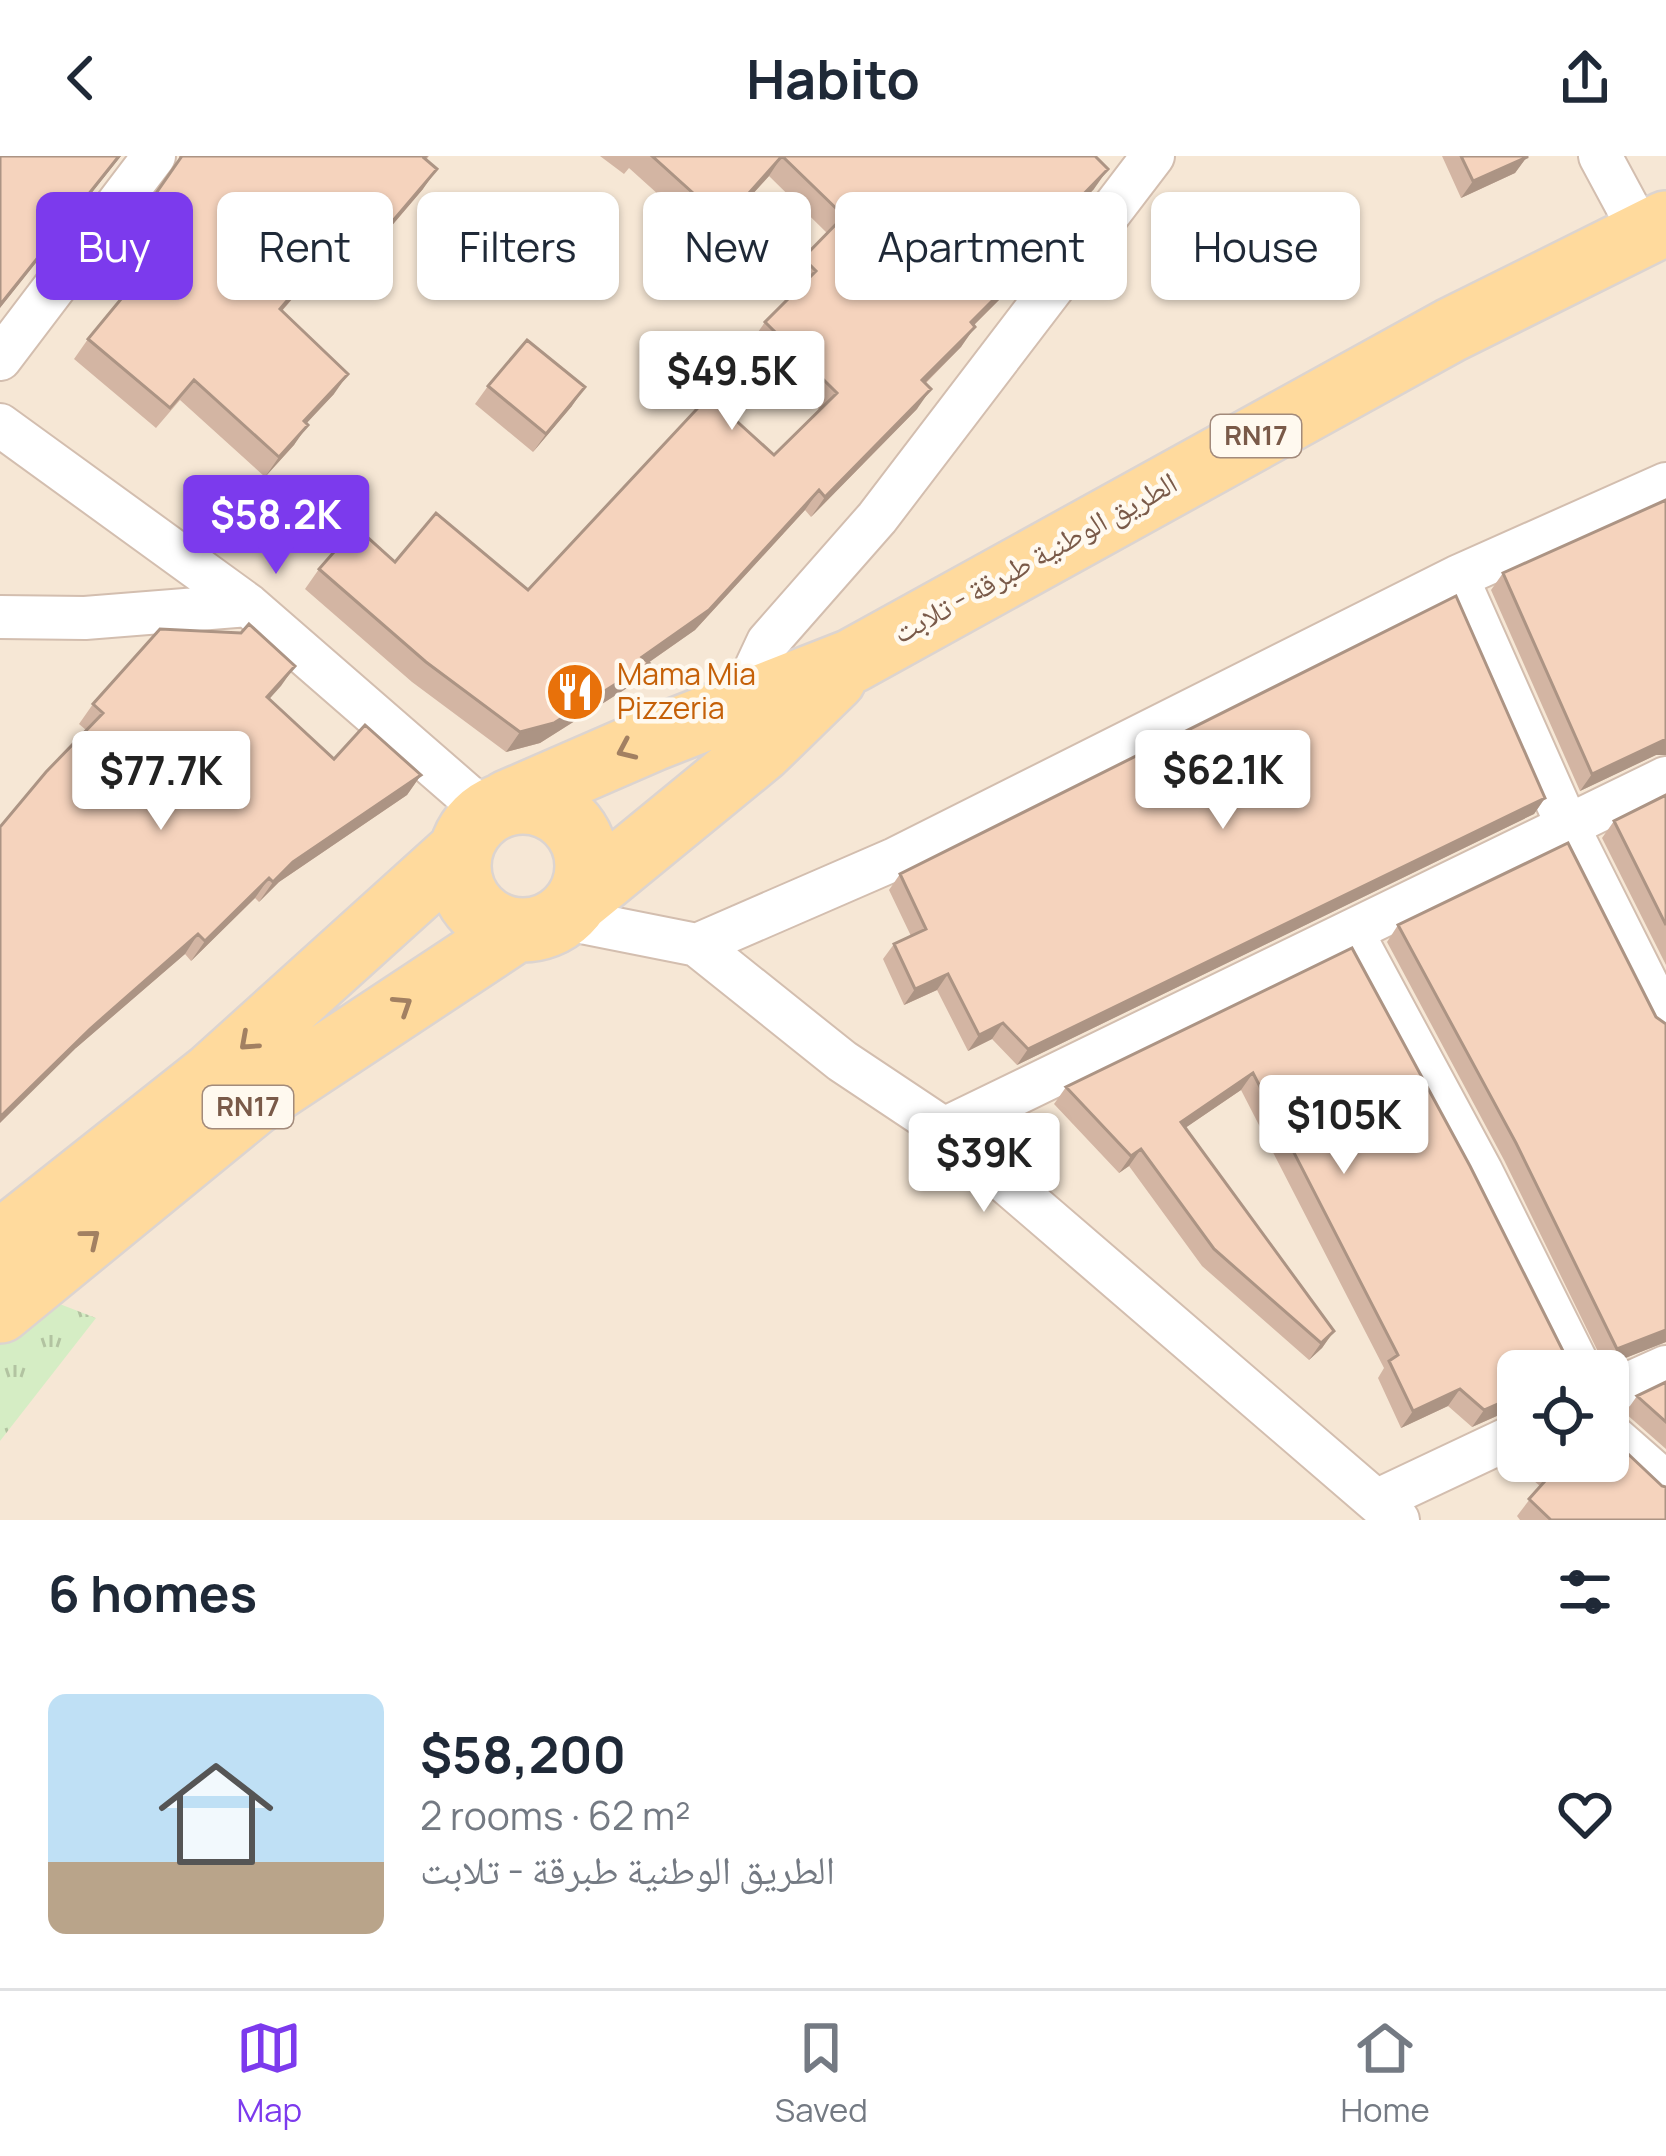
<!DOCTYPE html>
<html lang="en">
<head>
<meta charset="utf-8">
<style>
	body { margin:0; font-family:Manrope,"Noto Naskh Arabic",sans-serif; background:#f2f2f3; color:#1f2937; height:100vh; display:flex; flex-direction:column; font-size:45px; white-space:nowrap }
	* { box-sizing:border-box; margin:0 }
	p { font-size:39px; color:#747a83 }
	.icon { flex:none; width:66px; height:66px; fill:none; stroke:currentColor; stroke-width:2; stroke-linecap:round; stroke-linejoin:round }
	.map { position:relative; height:1364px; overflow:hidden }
	.sheet { display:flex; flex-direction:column; background:#fff; flex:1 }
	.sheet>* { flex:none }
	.banner { position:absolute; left:36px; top:36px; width:1596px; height:108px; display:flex; gap:24px }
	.fabs { position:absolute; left:1497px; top:1194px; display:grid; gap:24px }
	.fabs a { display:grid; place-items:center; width:132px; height:132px; border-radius:18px; background:#fff; box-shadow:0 3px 9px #0004; font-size:60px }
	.price { position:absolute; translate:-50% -102px; padding:0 27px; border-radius:12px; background:#fff; color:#222; font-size:39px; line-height:78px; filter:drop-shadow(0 3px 6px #0008) }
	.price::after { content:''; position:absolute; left:50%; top:72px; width:36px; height:27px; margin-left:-18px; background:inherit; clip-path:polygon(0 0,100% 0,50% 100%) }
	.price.current { background:#7c3aed; color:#fff }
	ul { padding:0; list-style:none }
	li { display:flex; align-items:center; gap:36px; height:300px; padding:0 48px }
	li+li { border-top:3px solid #e0e1e3 }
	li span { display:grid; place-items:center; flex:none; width:336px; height:240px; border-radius:18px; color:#555 }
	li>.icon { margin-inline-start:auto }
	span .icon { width:144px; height:144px; fill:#fffc; stroke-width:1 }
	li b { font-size:51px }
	h2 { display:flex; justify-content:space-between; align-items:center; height:144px; padding:0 48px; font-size:51px }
	.chip { padding:0 42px; border-radius:18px; background:#fff; box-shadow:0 3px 9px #0004; font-size:42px; line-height:108px }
	.chip.current { background:#7c3aed; color:#fff }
	header { display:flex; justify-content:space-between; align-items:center; height:156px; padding:0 48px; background:#fff; font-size:54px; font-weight:700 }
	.tabs { display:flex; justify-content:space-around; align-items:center; height:168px; border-top:3px solid #e0e1e3; background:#fff; font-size:33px; color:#747a83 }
	.tabs a { display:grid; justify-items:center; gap:6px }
	.tabs .current { color:#7c3aed }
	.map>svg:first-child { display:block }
	.residential { fill:#f6e7d5; fill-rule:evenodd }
	.grass { fill:url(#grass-tufts) }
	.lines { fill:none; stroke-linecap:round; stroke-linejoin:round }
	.minor-casing { stroke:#d3beaf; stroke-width:46 }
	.primary-casing { stroke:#dcd4d0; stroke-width:68 }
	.minor { stroke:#fff; stroke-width:42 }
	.primary { stroke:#ffda9d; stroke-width:63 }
	.wall { fill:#d3b5a3 }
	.shaded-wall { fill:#ac9484 }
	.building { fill:#f5d3bd; stroke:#ac9484; stroke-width:3 }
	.oneway { stroke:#a28062 }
	.labels { text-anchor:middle; stroke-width:9; stroke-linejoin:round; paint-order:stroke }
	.shield { fill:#fff9ef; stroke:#a28a7b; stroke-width:3 }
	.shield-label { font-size:27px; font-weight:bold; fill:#7a5a49 }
	.street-label { font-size:30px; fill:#7a5a49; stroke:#fff9ef }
	.food-label { font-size:30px; fill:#c56008; stroke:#fff9ef; text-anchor:start }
</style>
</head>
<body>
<header><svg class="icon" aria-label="back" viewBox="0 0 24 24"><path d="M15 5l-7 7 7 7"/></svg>Habito<svg class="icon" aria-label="share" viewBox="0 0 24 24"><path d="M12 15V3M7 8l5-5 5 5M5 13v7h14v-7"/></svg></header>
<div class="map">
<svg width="1666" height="1364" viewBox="0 0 1666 1364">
	<defs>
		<pattern id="grass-tufts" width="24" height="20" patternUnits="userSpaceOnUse" patternTransform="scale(3)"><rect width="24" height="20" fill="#d5edc4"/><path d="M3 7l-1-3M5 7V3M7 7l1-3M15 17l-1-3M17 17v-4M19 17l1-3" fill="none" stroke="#b2c3a1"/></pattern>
	</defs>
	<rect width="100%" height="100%" fill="#fef5e7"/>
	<!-- residential -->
	<path class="residential" d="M0,0H1666V1364H0ZM1518,1215H1608V1305H1518Z"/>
	<!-- grass -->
	<path class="grass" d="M0,1125L96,1162L0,1285Z"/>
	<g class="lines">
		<!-- minor casing -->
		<g class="minor-casing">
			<path id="minor" d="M1600,0L1642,78
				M0,203L154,0
				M0,269L248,449L486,656
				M1457,421L1567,669L1666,866
				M0,461L85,462L248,449
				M744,558L739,548L768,486L877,362L1153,0
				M561,762L697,789L842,905L944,973L1398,1364
				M1352,776L1481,1015L1581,1215
				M697,789L895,703L1457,421L1666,328
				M944,973L1666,622
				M1608,1237L1666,1211
				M1608,1276L1666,1327
				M1376,1345L1518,1278"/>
		</g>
		<!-- primary casing -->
		<g class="primary-casing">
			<path id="primary" d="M459 710a64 64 0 1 1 128 0a64 64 0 1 1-128 0Z
				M508,646L653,583L852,505L1451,174L1666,67
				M578,744L761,594L834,523
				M0,1087L212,919L460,695
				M0,1155L253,948L516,774"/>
		</g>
		<!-- minor -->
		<use href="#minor" class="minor"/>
		<!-- primary -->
		<use href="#primary" class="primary"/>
	</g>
	<!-- wall -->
	<path class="wall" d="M179,0H429L426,4L423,33L337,134L316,115L282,155L334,238L306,267L294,289L265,321L180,244L156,272L74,203L88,183L134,127L128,122L157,84L136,66L179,4Z
		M600,0H1095L1094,33L1040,89L1030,113L974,169L961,191L926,227L917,253L811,361L805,354L695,474L648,507L635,527L540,587L506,596L412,526L305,433L319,413L395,406L528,434L774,299L820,254L751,186L765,166L799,132L789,122L803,102L827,77L769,20L710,85L629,12L624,18Z
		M1442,0H1527L1515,17L1461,42Z
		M488,230L572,250L533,296L475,248Z
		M1666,344V599H1656L1580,635L1491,434L1503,417Z
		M295,510L269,543L334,603L421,619L407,639L279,726L259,746L255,742L191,805L185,798L76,892L86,574L79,568L93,548Z
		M1666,639V809L1602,682L1614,665Z
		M1545,642L1534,658L1017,909L992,883L968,895L937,834L904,849L883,803L894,788L911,780L889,734L900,718Z
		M1398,769L1656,861L1666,1186L1605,1210L1504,1004L1387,786Z
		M1352,792L1570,1209L1508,1255L1472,1271L1448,1250L1401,1272L1378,1222L1384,1212L1241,934L1185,972L1334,1175L1322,1192L1309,1204L1202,1110L1129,1010L1119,1017L1054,948L1066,931Z
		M1666,1226V1293L1625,1257L1637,1240Z
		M1518,1303V1305H1608L1662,1330L1666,1364H1520L1517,1360L1540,1330L1514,1308Z"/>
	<!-- shaded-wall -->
	<path class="shaded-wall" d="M119,0H121L0,152V149Z
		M782,0L769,20L710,85L724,65Z
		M1527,1L1515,17L1461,42L1473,25Z
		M437,13L423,33L337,134L351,114Z
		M1108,13L1094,33L1023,106L1037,86Z
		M1044,93L1030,113L957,186L971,166Z
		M330,95L316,115L266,173L280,153Z
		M975,171L961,191L908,244L922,224Z
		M348,218L334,238L290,285L304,265Z
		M585,231L572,250L533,296L546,278Z
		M931,233L917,253L811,361L825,341Z
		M308,269L294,289L265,321L279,301Z
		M819,334L805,354L695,474L635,516L649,507L635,527L540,587L506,596L520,576L642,501Z
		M295,510L281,530L253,561L267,541Z
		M1666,583V599H1656L1580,635L1592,618Z
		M421,619L407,639L279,726L259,746L273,726L293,706Z
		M1545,642L1534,658L1017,909L1028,893Z
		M269,722L255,742L191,805L205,785Z
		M198,778L185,798L76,892L0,967V961L90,873Z
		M948,818L937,834L904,849L915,833Z
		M1003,867L992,883L968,895L979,879Z
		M1253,917L1241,934L1169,983L1181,966Z
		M1141,993L1129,1010L1119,1017L1131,1000Z
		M1666,1174V1186L1605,1210L1617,1193Z
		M1334,1175L1322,1192L1309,1204L1321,1187Z
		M1460,1233L1448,1250L1401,1272L1413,1255Z
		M1518,1239V1255H1508L1472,1271L1484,1254Z"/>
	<!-- building -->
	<path class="building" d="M0,0H119L0,149Z
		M182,0H426L424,2L437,13L351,114L330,95L280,153L348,218L304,265L308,269L279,301L194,224L170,252L88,183L150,108L142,102L173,66L150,46Z
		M652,0H1095L1108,13L1037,86L1044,93L971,166L975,171L922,224L931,233L825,341L819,334L709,454L642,501L649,507L554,567L520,576L426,506L319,413L356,371L395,406L436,357L528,434L709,240L774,299L837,237L765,166L816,115L803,102L844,60L782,0L724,65Z
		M1461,0H1527V1L1473,25Z
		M527,184L585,231L546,278L488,230Z
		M1666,344V583L1592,618L1503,417Z
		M1456,440L1545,642L1028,893L1003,867L979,879L948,818L915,833L894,788L926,773L900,718Z
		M249,468L295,510L267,541L334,603L365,569L421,619L293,706L273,726L269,722L205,785L198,778L90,873L0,961V671L46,616L103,557L93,548L160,473L241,477Z
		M1666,639V769L1614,665Z
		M1568,687L1656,861L1666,868V1174L1617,1193L1516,987L1398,769Z
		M1352,792L1470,1010L1570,1209L1575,1215H1518V1239L1484,1254L1460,1233L1413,1255L1389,1205L1398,1199L1253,917L1181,966L1334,1175L1321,1187L1214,1093L1141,993L1131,1000L1066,931Z
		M1666,1226V1266L1637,1240Z
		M1608,1279L1662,1330L1666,1331V1364H1551L1529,1343L1554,1315L1542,1305H1608Z"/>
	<!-- one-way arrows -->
	<defs><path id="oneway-chevron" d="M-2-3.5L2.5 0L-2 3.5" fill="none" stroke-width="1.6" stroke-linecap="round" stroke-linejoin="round" transform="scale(3)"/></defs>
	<g class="oneway">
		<use href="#oneway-chevron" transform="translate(626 594) rotate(156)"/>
		<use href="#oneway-chevron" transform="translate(403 849) rotate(-33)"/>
		<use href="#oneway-chevron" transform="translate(248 886) rotate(138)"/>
		<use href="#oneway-chevron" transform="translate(91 1082) rotate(-39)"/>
	</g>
	<!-- icons -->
	<defs>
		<g id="restaurant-disc" transform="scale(3)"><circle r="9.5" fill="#e8710a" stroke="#fff9ef"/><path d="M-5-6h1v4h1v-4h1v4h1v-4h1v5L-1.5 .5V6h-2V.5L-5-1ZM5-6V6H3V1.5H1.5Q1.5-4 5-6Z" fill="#fff"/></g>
	</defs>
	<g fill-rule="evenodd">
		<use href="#restaurant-disc" x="575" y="536"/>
	</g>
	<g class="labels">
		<!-- shield labels -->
		<g class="shield">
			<rect x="1211" y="259" width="90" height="42" rx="9"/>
			<rect x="203" y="930" width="90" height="42" rx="9"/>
		</g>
		<g class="shield-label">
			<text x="1256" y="289">RN17</text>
			<text x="248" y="960">RN17</text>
		</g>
		<!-- street labels -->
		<g class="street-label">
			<text transform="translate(1035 402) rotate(-29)" y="10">الطريق الوطنية طبرقة - تلابت</text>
		</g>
		<!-- food labels -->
		<g class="food-label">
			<text x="617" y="529">Mama Mia<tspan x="617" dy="34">Pizzeria</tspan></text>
		</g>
	</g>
</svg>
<div class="fabs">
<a><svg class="icon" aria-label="locate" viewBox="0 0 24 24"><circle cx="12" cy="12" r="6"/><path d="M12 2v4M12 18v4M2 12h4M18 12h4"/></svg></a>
</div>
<b class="price" style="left:732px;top:277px">$49.5K</b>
<b class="price current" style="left:276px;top:421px">$58.2K</b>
<b class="price" style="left:1223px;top:676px">$62.1K</b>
<b class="price" style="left:161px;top:677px">$77.7K</b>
<b class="price" style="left:1344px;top:1021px">$105K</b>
<b class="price" style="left:984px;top:1059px">$39K</b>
<div class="banner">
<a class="chip current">Buy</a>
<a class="chip">Rent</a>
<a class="chip">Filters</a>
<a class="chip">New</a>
<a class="chip">Apartment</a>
<a class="chip">House</a>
</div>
</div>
<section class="sheet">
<h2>6 homes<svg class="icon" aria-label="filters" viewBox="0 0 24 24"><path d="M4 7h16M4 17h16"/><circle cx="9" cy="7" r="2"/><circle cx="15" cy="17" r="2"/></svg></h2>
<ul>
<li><span style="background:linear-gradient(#bfe0f5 70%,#b9a48a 0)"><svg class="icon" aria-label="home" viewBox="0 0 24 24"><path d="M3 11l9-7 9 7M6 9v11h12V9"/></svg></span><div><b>$58,200</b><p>2 rooms · 62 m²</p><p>الطريق الوطنية طبرقة - تلابت</p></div><svg class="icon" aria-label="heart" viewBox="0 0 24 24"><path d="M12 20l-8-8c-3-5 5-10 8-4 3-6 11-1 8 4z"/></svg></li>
</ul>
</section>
<nav class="tabs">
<a class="current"><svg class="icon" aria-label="map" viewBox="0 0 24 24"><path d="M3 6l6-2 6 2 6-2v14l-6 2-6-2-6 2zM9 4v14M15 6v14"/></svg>Map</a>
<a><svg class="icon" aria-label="saved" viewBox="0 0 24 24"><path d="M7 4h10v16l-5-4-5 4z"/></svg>Saved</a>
<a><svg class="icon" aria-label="home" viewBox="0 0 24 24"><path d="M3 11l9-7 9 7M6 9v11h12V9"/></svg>Home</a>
</nav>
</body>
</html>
